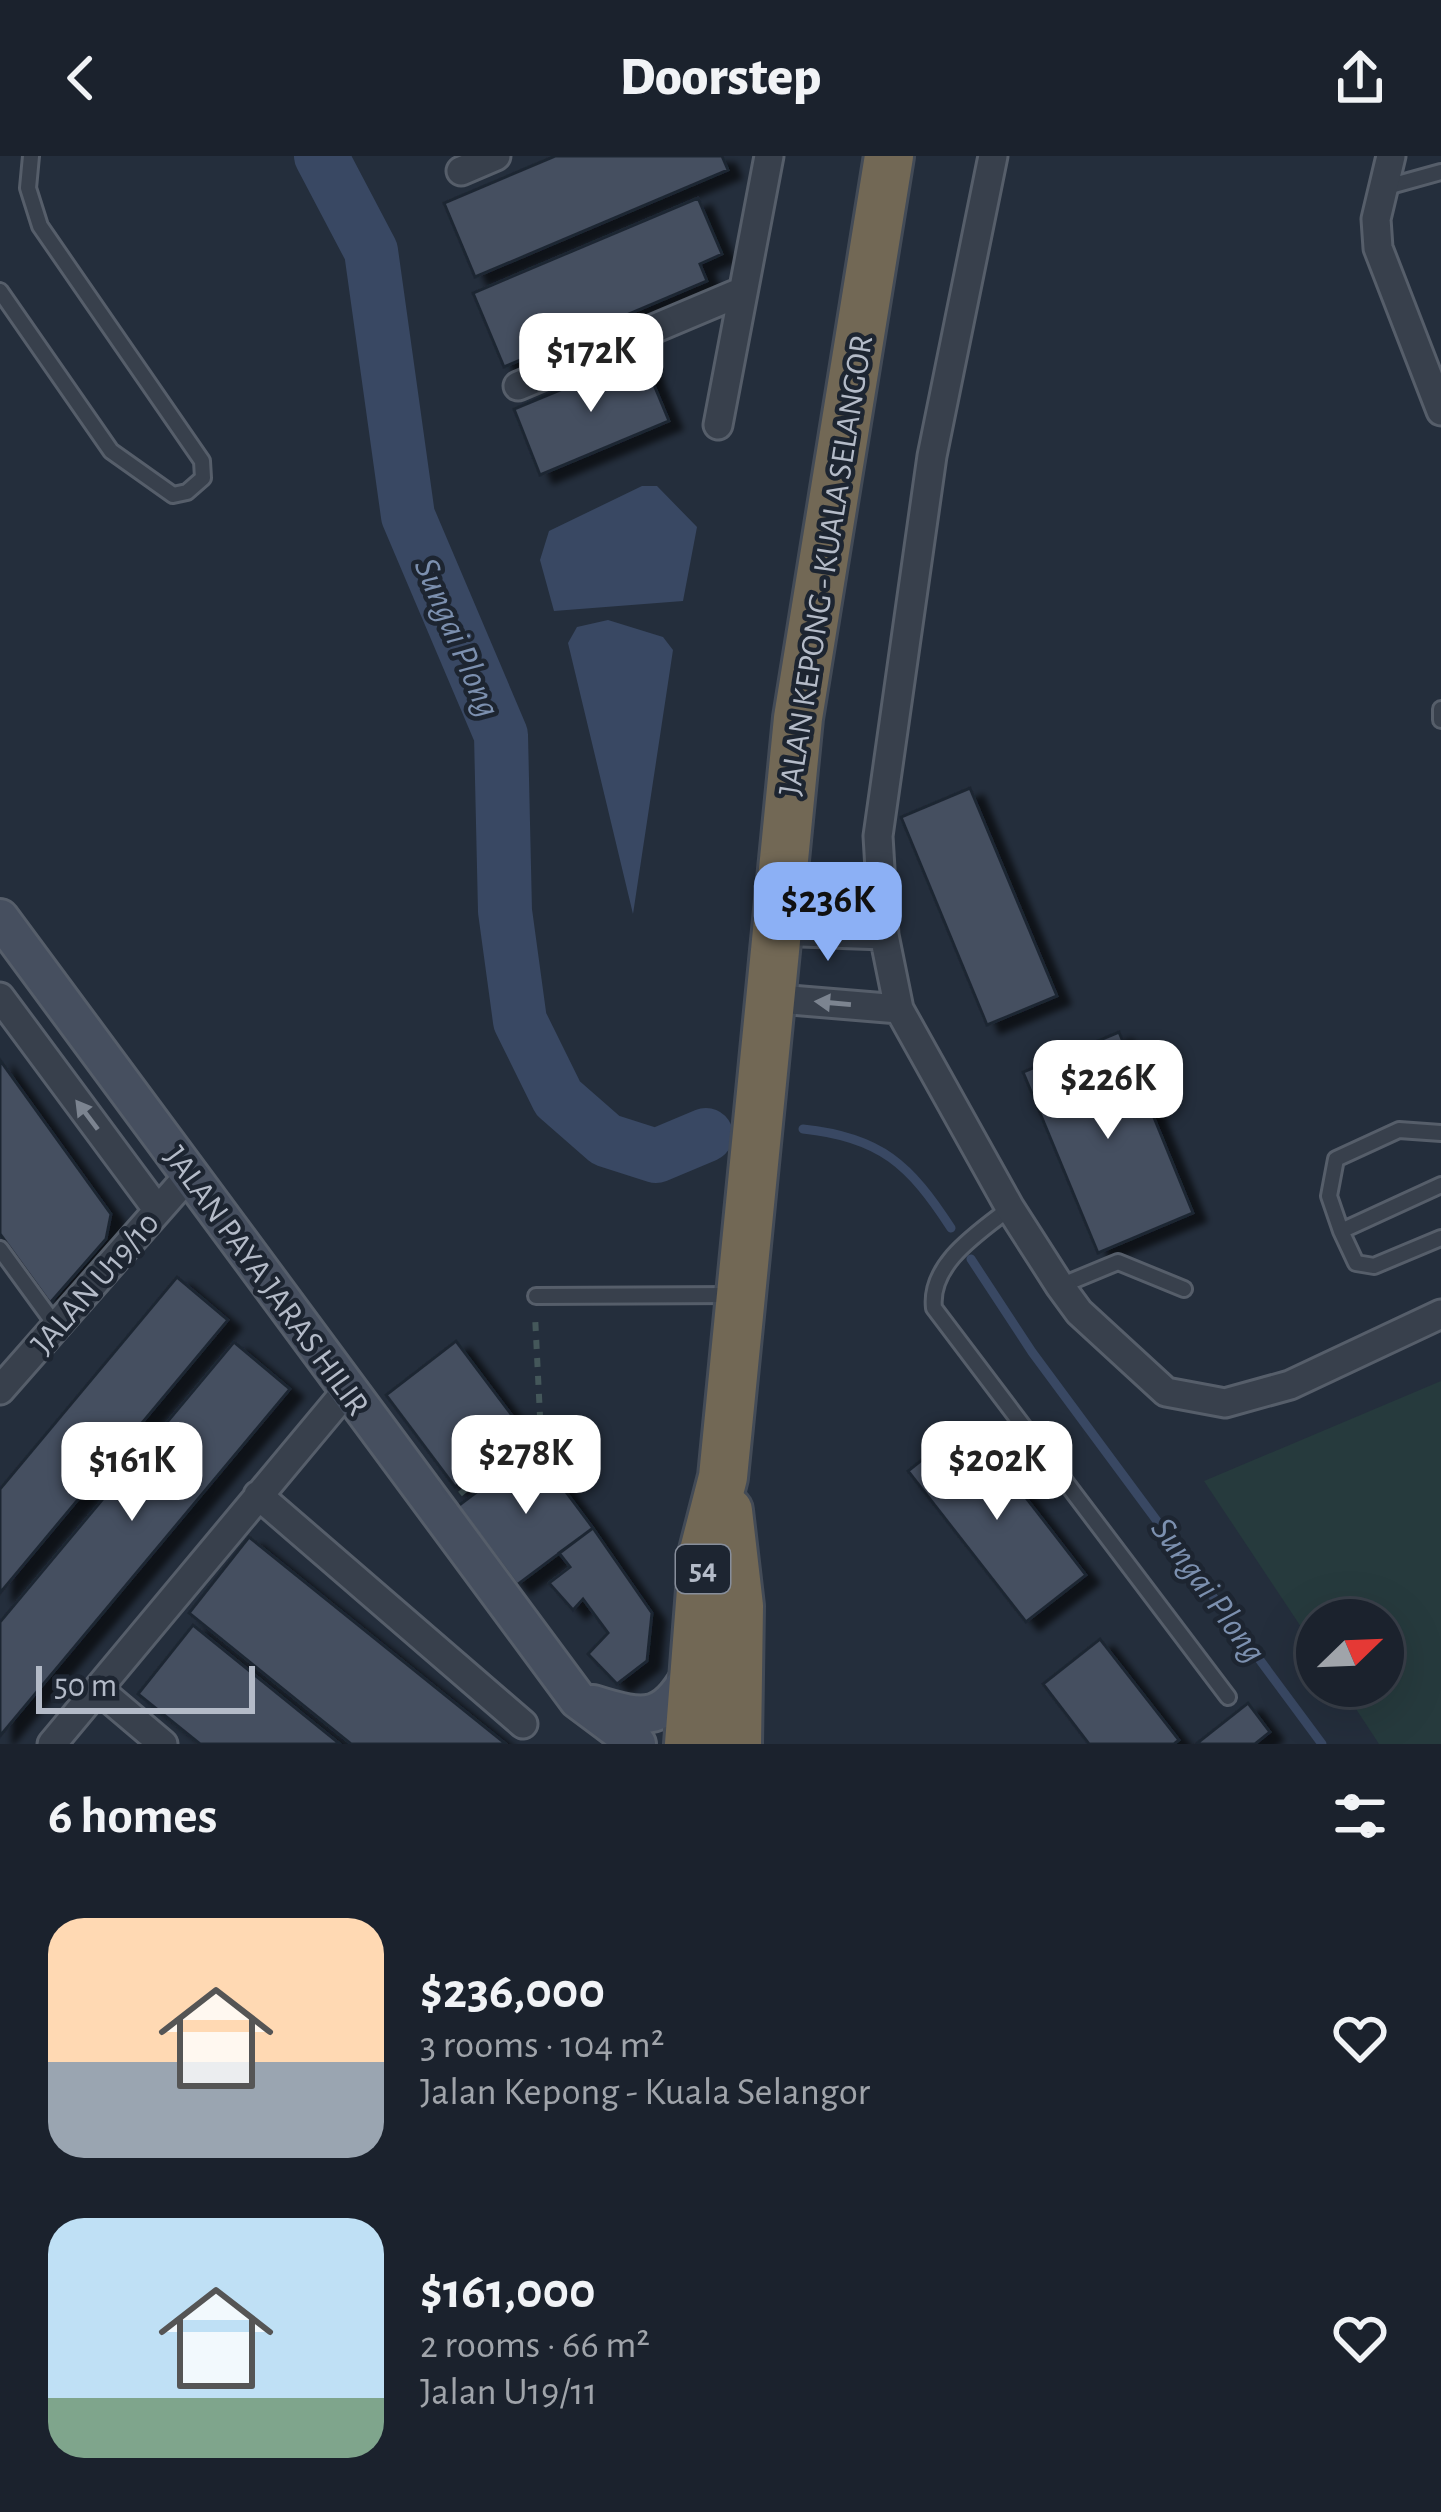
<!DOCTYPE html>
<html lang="en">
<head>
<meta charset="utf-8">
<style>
	body { margin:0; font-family:"Alegreya Sans",sans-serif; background:#282f39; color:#f1f3f6; height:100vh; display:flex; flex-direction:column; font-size:45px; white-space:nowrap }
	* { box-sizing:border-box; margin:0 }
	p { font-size:39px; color:#a0a4aa }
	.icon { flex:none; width:66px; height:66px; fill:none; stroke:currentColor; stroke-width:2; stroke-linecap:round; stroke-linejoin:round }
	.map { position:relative; height:1588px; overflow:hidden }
	.details { display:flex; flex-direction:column; background:#1b222d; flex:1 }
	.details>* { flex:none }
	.needle { width:78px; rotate:67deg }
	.fabs { position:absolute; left:1296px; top:1443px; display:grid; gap:24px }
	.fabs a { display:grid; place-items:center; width:108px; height:108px; border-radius:50%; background:#1b222d; box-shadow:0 12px 48px #0002,0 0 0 3px #393f49; font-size:60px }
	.scale { position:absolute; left:36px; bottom:30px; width:219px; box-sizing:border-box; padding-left:12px; border:6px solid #b4bbc8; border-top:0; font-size:33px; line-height:42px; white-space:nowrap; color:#b4bbc8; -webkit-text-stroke:9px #1d2531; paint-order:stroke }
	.price { position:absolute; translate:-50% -102px; padding:0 27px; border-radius:24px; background:#fff; color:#222; font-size:39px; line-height:78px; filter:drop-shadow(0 3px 6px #0008) }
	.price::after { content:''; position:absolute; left:50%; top:72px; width:36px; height:27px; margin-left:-18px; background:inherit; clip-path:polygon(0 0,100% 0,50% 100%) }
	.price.selected { background:#8cb0f5; color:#111 }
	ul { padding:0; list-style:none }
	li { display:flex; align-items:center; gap:36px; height:300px; padding:0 48px }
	li span { display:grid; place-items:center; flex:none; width:336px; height:240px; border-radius:36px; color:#555 }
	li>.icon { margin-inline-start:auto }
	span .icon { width:144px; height:144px; fill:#fffc; stroke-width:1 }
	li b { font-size:51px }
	h2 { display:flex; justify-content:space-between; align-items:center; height:144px; padding:0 48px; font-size:51px }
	header { display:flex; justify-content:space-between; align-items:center; height:156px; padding:0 48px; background:#1b222d; font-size:54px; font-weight:800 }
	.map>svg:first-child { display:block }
	.green { fill:#263a3d }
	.water { fill:#394863 }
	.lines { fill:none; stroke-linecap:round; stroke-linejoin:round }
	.stream { stroke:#394863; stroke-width:9 }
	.river { stroke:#394863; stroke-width:54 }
	.building { fill:#454f60; stroke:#1f2733; stroke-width:3; filter:url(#shadow) }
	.lane-casing { stroke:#565e6a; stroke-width:20 }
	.street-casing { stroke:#565e6a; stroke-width:33 }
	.secondary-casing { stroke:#565e6a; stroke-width:42 }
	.highway-casing { stroke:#434b57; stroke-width:54 }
	.path { stroke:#44575a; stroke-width:6; stroke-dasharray:9 9; stroke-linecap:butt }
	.lane { stroke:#38404c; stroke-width:14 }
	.street { stroke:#38404c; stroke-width:27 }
	.secondary { stroke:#464f5f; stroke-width:36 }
	.highway { stroke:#726855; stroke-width:48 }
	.oneway { fill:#7c8490 }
	.labels { text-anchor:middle; stroke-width:9; stroke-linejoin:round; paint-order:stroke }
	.shield { fill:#1d2531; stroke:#878e9b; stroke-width:3 }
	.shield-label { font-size:30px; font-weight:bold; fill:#b4bbc8 }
	.street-label { font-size:33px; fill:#b4bbc8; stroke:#1d2531 }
	.water-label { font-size:36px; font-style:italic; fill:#7c90af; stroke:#1d2531 }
</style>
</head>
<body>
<header><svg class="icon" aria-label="back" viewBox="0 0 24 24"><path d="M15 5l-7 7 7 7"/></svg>Doorstep<svg class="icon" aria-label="share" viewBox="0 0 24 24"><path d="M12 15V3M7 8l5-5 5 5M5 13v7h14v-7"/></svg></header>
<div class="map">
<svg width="1441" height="1588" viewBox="0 0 1441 1588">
	<defs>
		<filter id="shadow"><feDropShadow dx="13" dy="8" stdDeviation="3" flood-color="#0009"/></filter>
	</defs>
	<rect width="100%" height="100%" fill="#242e3c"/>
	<!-- green -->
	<path class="green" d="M1441,1225V1588H1379L1341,1530H1383V1464H1317V1495L1204,1325Z"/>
	<!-- water -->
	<path class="water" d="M642,330H657L697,371L683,445L554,455L540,404L549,375Z
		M608,464L663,481L673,494L633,758L568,487L577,471Z"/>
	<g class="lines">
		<!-- stream -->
		<path class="stream" d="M803,973C881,981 910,1009 951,1072
			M971,1103L1032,1196L1322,1588"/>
		<!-- river -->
		<path class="river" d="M321,0L371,95L408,360L501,579L505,755L520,865L558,942L606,984L656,1000L706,979"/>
	</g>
	<!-- building -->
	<path class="building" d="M555,0H722L728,14L475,121L444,47Z
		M698,42L722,98L700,108L707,125L504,211L473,137Z
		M642,200L669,265L540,319L514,253Z
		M970,632L1057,840L987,869L901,661Z
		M1119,876L1193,1057L1098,1097L1023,916Z
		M0,904L111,1058L106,1083L50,1147L0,1078Z
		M177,1121L228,1164L0,1437V1333Z
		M456,1185L526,1278L455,1331L386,1239Z
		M234,1186L290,1233L0,1580V1466Z
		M968,1267L1086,1419L1026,1466L908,1315Z
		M534,1293L593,1372L517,1429L458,1350Z
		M593,1372L652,1457L647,1505L617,1528L588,1498L608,1477L583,1443L573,1454L549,1427L570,1411L559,1397Z
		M249,1381L506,1588H351L189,1457Z
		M193,1469L340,1588H200L138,1538Z
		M1100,1483L1179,1584L1174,1588H1089L1043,1528Z
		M1248,1547L1270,1576L1255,1588H1196Z"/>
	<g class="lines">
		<!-- lane casing -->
		<g class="lane-casing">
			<path id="lane" d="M1383,32L1441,16
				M0,135L111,295L173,339L187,336L203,322L202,305L40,70L28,32L31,0
				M1441,553V564
				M1441,1029L1341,1075L1356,1107L1374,1110L1441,1082
				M1010,1052C978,1077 929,1108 934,1152L1228,1541
				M1341,1075L1329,1040L1336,1003L1399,974L1441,977
				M0,1093L56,1170
				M1060,1130L1118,1106L1184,1133
				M536,1140L735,1139"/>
		</g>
		<!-- street casing -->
		<g class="street-casing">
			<path id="street" d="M993,0L932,300L878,680L884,779L899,853L1010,1052L1060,1130L1079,1156L1166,1236L1225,1247L1290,1229L1441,1158
				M1391,0L1376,63L1378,92L1441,255
				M461,15L496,0
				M518,230L741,136
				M718,269L769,0
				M774,775L884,779
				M0,841L157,1053
				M766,842L899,853
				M0,1234L190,1018
				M258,1339L523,1568
				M98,1533L163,1588
				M52,1588L348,1233"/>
		</g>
		<!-- secondary casing -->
		<g class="secondary-casing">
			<path id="secondary" d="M0,762L578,1544L637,1588
				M593,1548C646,1565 666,1566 693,1514"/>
		</g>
		<!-- highway casing -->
		<g class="highway-casing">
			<path id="highway" d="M728,1355L739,1450L737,1588
				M689,1588L704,1395L723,1321L798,562L889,0"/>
		</g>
		<!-- path -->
		<path class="path" d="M460,1338L528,1281L540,1260L535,1159"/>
		<!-- lane -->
		<use href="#lane" class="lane"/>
		<!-- street -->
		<use href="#street" class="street"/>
		<!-- secondary -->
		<use href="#secondary" class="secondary"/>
		<!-- highway -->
		<use href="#highway" class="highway"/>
	</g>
	<!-- one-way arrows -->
	<defs><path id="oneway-solid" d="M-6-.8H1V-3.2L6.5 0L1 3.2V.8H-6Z" transform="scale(3)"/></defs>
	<g class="oneway">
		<use href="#oneway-solid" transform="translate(833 847) rotate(-175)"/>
		<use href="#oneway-solid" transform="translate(87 959) rotate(-127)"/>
	</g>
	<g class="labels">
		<!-- shield labels -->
		<rect class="shield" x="676" y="1389" width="54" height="48" rx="9"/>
		<g class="shield-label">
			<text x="703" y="1423">54</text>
		</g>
		<!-- street labels -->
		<g class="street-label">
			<text transform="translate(824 409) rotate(-81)" y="12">JALAN KEPONG - KUALA SELANGOR</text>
			<text transform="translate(268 1124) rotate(54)" y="12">JALAN PAYA JARAS HILIR</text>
			<text transform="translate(94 1126) rotate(-49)" y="12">JALAN U19/10</text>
		</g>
		<!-- water labels -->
		<g class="water-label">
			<text transform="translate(459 481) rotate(67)" y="13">Sungai Plong</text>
			<text transform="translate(1210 1433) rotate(54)" y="13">Sungai Plong</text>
		</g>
	</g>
</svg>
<div class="fabs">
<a><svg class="needle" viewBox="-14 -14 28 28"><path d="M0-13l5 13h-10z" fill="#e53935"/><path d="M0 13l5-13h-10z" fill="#a0a4aa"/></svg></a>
</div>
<div class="scale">50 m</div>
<b class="price" style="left:591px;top:259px">$172K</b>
<b class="price selected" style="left:828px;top:808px">$236K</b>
<b class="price" style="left:1108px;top:986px">$226K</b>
<b class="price" style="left:526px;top:1361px">$278K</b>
<b class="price" style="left:997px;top:1367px">$202K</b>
<b class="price" style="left:132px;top:1368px">$161K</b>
</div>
<section class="details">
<h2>6 homes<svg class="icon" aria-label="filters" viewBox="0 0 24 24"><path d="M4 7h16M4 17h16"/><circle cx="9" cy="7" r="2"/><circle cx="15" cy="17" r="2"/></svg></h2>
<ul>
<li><span style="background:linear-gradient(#ffd9b3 60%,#9aa5b1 0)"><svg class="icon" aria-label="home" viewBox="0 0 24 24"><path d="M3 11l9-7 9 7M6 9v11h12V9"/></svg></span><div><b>$236,000</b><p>3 rooms · 104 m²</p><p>Jalan Kepong - Kuala Selangor</p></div><svg class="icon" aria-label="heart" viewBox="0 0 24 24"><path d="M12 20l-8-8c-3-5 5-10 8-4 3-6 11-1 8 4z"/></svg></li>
<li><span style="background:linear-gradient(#bfe0f5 75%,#7fa58c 0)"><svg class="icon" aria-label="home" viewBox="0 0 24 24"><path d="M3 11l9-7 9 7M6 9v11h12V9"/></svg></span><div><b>$161,000</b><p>2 rooms · 66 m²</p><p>Jalan U19/11</p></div><svg class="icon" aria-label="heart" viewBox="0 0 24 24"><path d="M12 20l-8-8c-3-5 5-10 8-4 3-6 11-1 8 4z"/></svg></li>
</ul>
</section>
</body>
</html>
